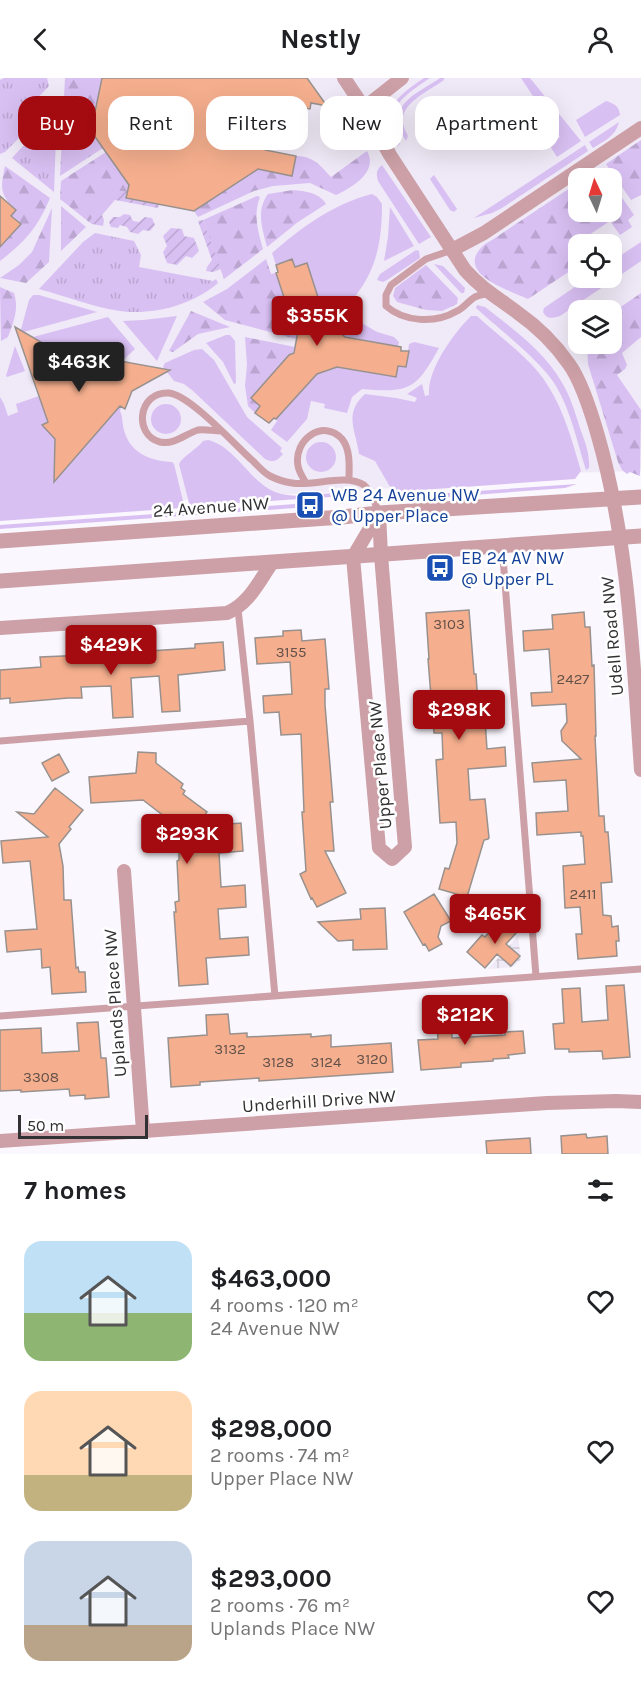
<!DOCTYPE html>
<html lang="en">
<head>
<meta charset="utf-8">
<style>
	body { margin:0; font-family:Karla,sans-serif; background:#f2f2f2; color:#202124; height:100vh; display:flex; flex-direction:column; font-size:22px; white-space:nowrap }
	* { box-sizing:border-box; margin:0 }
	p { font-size:20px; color:#757577 }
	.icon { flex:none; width:33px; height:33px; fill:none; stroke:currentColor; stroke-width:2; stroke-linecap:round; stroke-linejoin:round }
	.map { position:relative; height:1076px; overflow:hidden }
	.drawer { display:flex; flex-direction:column; background:#fff; flex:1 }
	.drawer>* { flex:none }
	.hud { position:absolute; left:18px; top:18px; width:606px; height:54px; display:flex; gap:12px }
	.needle { width:39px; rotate:356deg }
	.fabs { position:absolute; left:568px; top:90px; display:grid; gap:12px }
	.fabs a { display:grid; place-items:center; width:54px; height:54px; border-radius:12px; background:#fff; box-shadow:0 6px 24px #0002; font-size:30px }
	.scale { position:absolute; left:18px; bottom:15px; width:130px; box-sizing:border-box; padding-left:6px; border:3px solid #313032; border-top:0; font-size:16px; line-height:21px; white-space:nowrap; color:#313032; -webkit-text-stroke:4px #fff; paint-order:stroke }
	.price { position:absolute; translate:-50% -51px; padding:0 14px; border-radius:6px; background:#a30b10; color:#fff; font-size:20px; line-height:39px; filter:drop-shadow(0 2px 3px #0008) }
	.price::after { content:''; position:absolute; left:50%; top:36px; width:18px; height:14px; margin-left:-9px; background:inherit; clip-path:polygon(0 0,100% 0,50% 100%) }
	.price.on { background:#222; color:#fff }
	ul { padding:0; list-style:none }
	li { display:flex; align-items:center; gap:18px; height:150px; padding:0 24px }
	li span { display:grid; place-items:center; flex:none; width:168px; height:120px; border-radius:18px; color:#555 }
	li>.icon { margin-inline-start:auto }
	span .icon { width:72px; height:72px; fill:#fffc; stroke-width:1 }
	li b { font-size:26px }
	h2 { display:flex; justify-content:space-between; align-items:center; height:72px; padding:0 24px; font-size:26px }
	.tag { padding:0 21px; border-radius:18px; background:#fff; box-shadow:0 6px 24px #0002; font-size:21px; line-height:54px }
	.tag.on { background:#a30b10; color:#fff }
	header { display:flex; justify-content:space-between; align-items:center; height:78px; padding:0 24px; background:#fff; font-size:27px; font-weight:700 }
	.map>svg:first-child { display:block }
	.industrial { fill:url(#industrial-grid) }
	.built { fill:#f0e9f7; fill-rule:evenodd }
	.grass { fill:#d9c0f3 }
	.forest { fill:url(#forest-firs) }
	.park { fill:url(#park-tufts) }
	.garden { fill:url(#garden-furrows) }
	.building { fill:#f5af8e; stroke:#98918e; stroke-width:1.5 }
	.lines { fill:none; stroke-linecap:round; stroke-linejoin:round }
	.service { stroke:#cca0a6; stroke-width:7 }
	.minor { stroke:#cca0a6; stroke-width:14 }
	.tertiary { stroke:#cca0a6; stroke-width:15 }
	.labels { text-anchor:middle; stroke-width:5; stroke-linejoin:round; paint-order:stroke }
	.number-label { font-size:15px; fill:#625049 }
	.transit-label { font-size:18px; fill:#164399; stroke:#fff; text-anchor:start }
	.street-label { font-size:18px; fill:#313032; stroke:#fff }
</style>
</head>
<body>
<header><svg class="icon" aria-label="back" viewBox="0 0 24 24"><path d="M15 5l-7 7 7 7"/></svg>Nestly<svg class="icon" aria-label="person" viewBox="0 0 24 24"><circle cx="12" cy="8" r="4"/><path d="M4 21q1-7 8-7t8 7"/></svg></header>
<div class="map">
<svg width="641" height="1076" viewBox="0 0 641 1076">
	<defs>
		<pattern id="industrial-grid" width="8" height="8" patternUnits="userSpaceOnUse" patternTransform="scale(1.5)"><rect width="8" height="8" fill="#f0e9f7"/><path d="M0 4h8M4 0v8" fill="none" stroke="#cec8d4"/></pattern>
		<pattern id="forest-firs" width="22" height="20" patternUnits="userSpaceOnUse" patternTransform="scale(1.5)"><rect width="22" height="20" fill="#d9c0f3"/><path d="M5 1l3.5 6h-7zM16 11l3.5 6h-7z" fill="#bba5d1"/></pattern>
		<pattern id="park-tufts" width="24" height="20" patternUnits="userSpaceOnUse" patternTransform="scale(1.5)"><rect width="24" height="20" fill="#d9c0f3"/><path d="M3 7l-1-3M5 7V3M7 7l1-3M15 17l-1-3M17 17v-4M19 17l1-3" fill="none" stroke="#bba5d1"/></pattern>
		<pattern id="garden-furrows" width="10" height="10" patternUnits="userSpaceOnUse" patternTransform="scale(1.5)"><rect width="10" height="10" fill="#d9c0f3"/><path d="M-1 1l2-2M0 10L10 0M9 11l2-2" fill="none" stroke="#bba5d1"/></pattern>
	</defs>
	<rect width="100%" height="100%" fill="#faf7fe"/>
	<!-- industrial -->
	<path class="industrial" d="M518,858L521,881L513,889L488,891Z"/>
	<!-- built -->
	<path class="built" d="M0,0H641V393L564,395L368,412L0,432ZM579,100H612V134H579ZM579,166H612V200H579ZM579,232H612V266H579Z"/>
	<!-- grass -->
	<path class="grass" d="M424,0H430C405,17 379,32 400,66L397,68C377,34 397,18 424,0Z
		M440,0H444V2C423,17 390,29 408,58L406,63C383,28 415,17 440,0Z
		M521,0H530L581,63L557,79L550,68L551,65L560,59Z
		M606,23C615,26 619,28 620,37L585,59L576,42Z
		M619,44C616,58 604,63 593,70L589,64Z
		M585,67L588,73L502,130L492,135L474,140Z
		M382,87L431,159L419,166L378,103C376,96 376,92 382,87Z
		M434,97L457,131L454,134L450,132L430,101Z
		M372,116L377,119L382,126C382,183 369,206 331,247L325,242L307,185L295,189L292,181L276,187L272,175C302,149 333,126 372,116Z
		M390,129L414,168L384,183L388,159Z
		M641,164V183L560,238C552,240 547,242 543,234L544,230L588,200H612V183Z
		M416,172L419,173L420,180L387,202L383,204L377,202L380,196Z
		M434,186L443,188L465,210L464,215H461Z
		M33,217H39L97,234L20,255L29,222Z
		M477,227L485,229C513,251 543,272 561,303C570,317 575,334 580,350C585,364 590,376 589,390L586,392C577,364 571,333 556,308C540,282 500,252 476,230Z
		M177,238L157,283L123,243L143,242Z
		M471,238H477C497,257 521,273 539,295C562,324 571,359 581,393L575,401L393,414L375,383L359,376C356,352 343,336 365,316L396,320L415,324L417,320L407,316L422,306L425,318L429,317C427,292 453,256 471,238Z
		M108,239L135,271L122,283L70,274L71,267L51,270L33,259Z
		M353,244H360L377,254L394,259L399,264L398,268L343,258L340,255L346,248Z
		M226,257H230L235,263L236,305L234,306L223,284L206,265Z
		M414,264L439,270C416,312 409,315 362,311L352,319L347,335L324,330L325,326L311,323L307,341L287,364L271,352L277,343L276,341L317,296L337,289L395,299L398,288L406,289L409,266Z
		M15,268L25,293L7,299L6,298Z
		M202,271L214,282L247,339L282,370L280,373L283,376C277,383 274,385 265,381L192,312L184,306L174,303L163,289L165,285L194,272Z
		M39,318L48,344L42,347L55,361V403L120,328L121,329L120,333C123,339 122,345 124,352C130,375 150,383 172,384L174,386L184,427L181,430L0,443V319L4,326L8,338L18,334L16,326Z
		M151 341a15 15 0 1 1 30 0a15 15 0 1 1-30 0Z
		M208,362C237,369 250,406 278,415C296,421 325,415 344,414L346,418L192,428L189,425L179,386C183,378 196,372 203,363Z
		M306 379a15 15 0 1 1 30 0a15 15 0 1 1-30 0Z
		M577,406L565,410L393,423L390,419Z
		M295,426V430L0,451V447Z"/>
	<!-- forest -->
	<path class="forest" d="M65,0H102L91,53L103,70L60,98Z
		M641,62V117L631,122L606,86Z
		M367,73C379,94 351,110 336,117L310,105L273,108L254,113L198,139L194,133L258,91L292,98L296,78C313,78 320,87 331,99Z
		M106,74L129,107L127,114L114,113L89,144L60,121L61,103Z
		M5,88L50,120C38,149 25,164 0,183V169L21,146L11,138L16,132C0,116 0,111 5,88Z
		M579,104V134H612V105L634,137L628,142L632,149L620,157L610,143L586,159L590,166H579V187L528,221C511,213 458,197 480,171C483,167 488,164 492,162Z
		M293,112C305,113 320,115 326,126L298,144L267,169C262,150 256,132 268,116Z
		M257,118L260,119C253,137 258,153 263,171L224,201L203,142Z
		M61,128L86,149L61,173Z
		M52,130L49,184L26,205L0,200L19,187L32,174Z
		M266,181L271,196L276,195L294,250L298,253L296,261L225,242L203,224L227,211Z
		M426,187L458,220L457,226L442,233L426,232L397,224L393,218L395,210Z
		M0,209L14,215C19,231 14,243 8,259L1,263Z
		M641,215V259L622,275L627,287L625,291L617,297L641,332L640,398L630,394L627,396L622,392L618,384L588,286L587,266H612V235Z
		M191,233L230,249L198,256L173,274L169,273Z
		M245,259L295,269L293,275L289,277L252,320L260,328L255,335L248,328L245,308L247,287Z"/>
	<!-- park -->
	<path class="park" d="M4,0H47L49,8L31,27L24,41L29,50L5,74L0,76V2Z
		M57,31L54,114L12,80Z
		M95,155L134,163L141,177L139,189L213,203L216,201L218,205C195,225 161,235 131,234C103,233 66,218 39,211L83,164Z"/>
	<!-- garden -->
	<path class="garden" d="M114,112L127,114L126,120L159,126L158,130L115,122L102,137L104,142L103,148L92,146L89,144Z
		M124,136L130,137L133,143L139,144L145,139L152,140L155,147L150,153L143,152L138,156L130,154L127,149L120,147L118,150L111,149L109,144L113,139H120Z
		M203,142L221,191L213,194L206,193L207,189L212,182L198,143Z
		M171,150L182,151L184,158L194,160L199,173L192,180L186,178L177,187L167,185L163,174L167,168L163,158Z"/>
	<!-- building -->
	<path class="building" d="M102,0H307L327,28L311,25L310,31L274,25L265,72L296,78L292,98L258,91L194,133L126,120L129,107L91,53Z
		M0,118L16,132L11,138L21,146L0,169Z
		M292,181L295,189L307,185L325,241L345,259L401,269V273H409L406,289L398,288L396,299L337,289L317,296L276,341L274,340L269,345L255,335L260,328L251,320L289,277L294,275L298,253L294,250L276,195L278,194L276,187Z
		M15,249L51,270L71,267L70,274L170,292L132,313L125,331L120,328L54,404L55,361L42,347L48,344Z
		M469,532L474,596H476L478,627H484L487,671L505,669L506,688L468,691L470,722L485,721L489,760L488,761L484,762L467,819L439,811L445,790L449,791L457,765L456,744L440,745L436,682L443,681L442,655H434L428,581H429L426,535Z
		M584,534L585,549H590L592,588L594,587L596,658H595L599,738H604L605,754H608L612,804L601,805L603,837L611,838L612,849L618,848L619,863H616L617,878L578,881L576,856H582L580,829L565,830L563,788L585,786L583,758H581V754L537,757L536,735L568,733L566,702L534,704L532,685L581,681L562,663L561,653L567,644L566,626L532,628L531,615L552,614L549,571L524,573L523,553L553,551L552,537Z
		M301,552L302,563L325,561L329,611H325V627L333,724H330L334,773H325L346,815L317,829L312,820L311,821L300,796L306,793L302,734H304L301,656L281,657L279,634L264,635L263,618L292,616L290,584L257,586L255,560L283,558V553Z
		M223,564L225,592L178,597L180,633L162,634L159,598L131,600L133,639L113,640L111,608L81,609L82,620H68L10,625V620L0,621V592L41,589L40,579L134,575V574L195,570V566Z
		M138,674L156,675V685L183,706L181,710L185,713L183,716L207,734L196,749L241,745L243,773L219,775L221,809L245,807L246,829L218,831L220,861L248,859L249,877L206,880L208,906L179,908L174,834H176L175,824L179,823L177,783L179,782V770L204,769L143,722L91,725L89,699L136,695Z
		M59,676L69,694L52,703L42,685Z
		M55,710L83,732L69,749L71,751L59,766L63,788L64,822H71L76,890L78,889L79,894H85L86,914L52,916L50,889L42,890L41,871L7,874L5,853L37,851L30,783L3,785L1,763L48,759L17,734L34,736Z
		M434,816L451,843L441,848L438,859L442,866L429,873L425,866L423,867L404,834Z
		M385,830L387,871L353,872V862L338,863L318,844L361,841L360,831Z
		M501,840L517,854L506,866L520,878L511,888L497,876L485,890L467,874L482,857L485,859Z
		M624,907L630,979L603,981L602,973L569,974V971H555L553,946L564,945L562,911L580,910L582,944L608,942L606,908Z
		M451,929L452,960L505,957V954L523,953L525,975L508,977L509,980L493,981V983L461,985V989L421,992L418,962L438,961L436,930Z
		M228,936L230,956L247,955V959L311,956V959L331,957V969L391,965L393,994L259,1003V1000L200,1004V1007L171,1009L168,960L207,957L206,937Z
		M98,944L101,980H106L109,1019L85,1021V1017L70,1018L69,1011L21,1014V1012L0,1013V952L41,950L42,975L79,973L77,945Z
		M586,1056L587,1060L607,1058L608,1076H562L561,1058Z
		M530,1060L531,1076H487L486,1063Z"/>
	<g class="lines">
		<!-- service -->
		<path class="service" d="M452,172L426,181L391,207L386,217V228C404,244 435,246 457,233C464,230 468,223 475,219C479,217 485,216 489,215
			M221,353C214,353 205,351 198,352C185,356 175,367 160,364C133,357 138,313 169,315C190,317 236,368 253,383C258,388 264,395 270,398C276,401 285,404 292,405C312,409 345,395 364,407C371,412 375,427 379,434
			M306,405C303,400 299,394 298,388C293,362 323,340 342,361C351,372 349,390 349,402
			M502,467L536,898
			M238,531L250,643L275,918
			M0,663L250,643
			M0,938L641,891"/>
		<!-- minor -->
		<path class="minor" d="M344,0L364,30L390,77L465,192C483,212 497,219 518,235C538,249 555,266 569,286C582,304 592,337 598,358C629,466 633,580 641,692
			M364,30L402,0
			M452,172L484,155L641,50
			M379,435L381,477L405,769L392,781L379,770L353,479Z
			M0,550L227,535C249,526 259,503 272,485
			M124,793L143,1053
			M0,1063L547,1025L616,1023L641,1024"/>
		<!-- tertiary -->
		<path class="tertiary" d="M0,463L342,439L379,435L641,419
			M0,503L641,458"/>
	</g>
	<!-- icons -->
	<defs>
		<g id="bus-square" transform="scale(1.5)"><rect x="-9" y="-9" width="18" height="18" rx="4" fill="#1a4fb4" stroke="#fff"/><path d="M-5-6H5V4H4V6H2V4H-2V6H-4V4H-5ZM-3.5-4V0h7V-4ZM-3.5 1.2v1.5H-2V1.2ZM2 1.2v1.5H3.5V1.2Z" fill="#fff"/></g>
	</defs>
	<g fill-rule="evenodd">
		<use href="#bus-square" x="310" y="427"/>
		<use href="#bus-square" x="440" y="490"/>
	</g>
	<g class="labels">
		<!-- number labels -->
		<g class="number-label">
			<text x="449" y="551">3103</text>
			<text x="291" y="579">3155</text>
			<text x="573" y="606">2427</text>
			<text x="583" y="821">2411</text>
			<text x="230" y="976">3132</text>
			<text x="372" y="986">3120</text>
			<text x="278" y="989">3128</text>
			<text x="326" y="989">3124</text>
			<text x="41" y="1004">3308</text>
		</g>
		<!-- transit labels -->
		<g class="transit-label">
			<text x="331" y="423">WB 24 Avenue NW<tspan x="331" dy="21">@ Upper Place</tspan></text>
			<text x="461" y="486">EB 24 AV NW<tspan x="461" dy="21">@ Upper PL</tspan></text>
		</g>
		<!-- street labels -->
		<g class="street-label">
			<text transform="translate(211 429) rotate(-4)" y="6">24 Avenue NW</text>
			<text transform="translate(612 558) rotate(-95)" y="6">Udell Road NW</text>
			<text transform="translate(380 687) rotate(-95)" y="6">Upper Place NW</text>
			<text transform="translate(115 925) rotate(-94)" y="6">Uplands Place NW</text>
			<text transform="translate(319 1023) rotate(-4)" y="6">Underhill Drive NW</text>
		</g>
	</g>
</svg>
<div class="fabs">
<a><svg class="needle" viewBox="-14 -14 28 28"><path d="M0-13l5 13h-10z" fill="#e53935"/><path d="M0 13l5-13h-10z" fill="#757577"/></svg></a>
<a><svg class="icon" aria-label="locate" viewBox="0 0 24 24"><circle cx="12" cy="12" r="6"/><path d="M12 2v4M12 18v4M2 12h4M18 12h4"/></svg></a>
<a><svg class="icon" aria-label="layers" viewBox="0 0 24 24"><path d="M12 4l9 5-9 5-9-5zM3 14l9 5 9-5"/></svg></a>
</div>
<div class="scale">50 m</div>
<b class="price" style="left:317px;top:269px">$355K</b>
<b class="price on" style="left:79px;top:315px">$463K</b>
<b class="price" style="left:111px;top:598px">$429K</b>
<b class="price" style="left:459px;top:663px">$298K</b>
<b class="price" style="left:187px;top:787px">$293K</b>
<b class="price" style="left:495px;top:867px">$465K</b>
<b class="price" style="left:465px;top:968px">$212K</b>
<div class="hud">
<a class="tag on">Buy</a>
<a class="tag">Rent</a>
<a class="tag">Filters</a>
<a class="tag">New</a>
<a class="tag">Apartment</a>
</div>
</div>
<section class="drawer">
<h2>7 homes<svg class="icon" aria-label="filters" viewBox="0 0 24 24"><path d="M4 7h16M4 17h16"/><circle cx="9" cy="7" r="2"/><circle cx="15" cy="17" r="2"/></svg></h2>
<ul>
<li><span style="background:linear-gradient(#bfe0f5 60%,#8fb573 0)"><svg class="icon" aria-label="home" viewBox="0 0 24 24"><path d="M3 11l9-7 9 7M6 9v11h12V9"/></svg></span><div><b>$463,000</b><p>4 rooms · 120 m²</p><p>24 Avenue NW</p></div><svg class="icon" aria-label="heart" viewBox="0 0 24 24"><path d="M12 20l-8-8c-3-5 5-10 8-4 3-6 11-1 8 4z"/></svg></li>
<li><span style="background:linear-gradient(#ffd9b3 70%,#c2b280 0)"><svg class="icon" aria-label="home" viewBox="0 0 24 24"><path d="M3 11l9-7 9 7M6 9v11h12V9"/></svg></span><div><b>$298,000</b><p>2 rooms · 74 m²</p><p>Upper Place NW</p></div><svg class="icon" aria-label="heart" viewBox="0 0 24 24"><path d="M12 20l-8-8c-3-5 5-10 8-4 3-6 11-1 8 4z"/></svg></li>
<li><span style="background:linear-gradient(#c9d6e8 70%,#b9a48a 0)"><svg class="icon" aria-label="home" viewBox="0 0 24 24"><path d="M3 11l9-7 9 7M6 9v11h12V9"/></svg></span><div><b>$293,000</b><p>2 rooms · 76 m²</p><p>Uplands Place NW</p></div><svg class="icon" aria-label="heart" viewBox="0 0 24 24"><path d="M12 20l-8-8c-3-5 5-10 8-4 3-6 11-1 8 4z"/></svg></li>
</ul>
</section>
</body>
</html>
